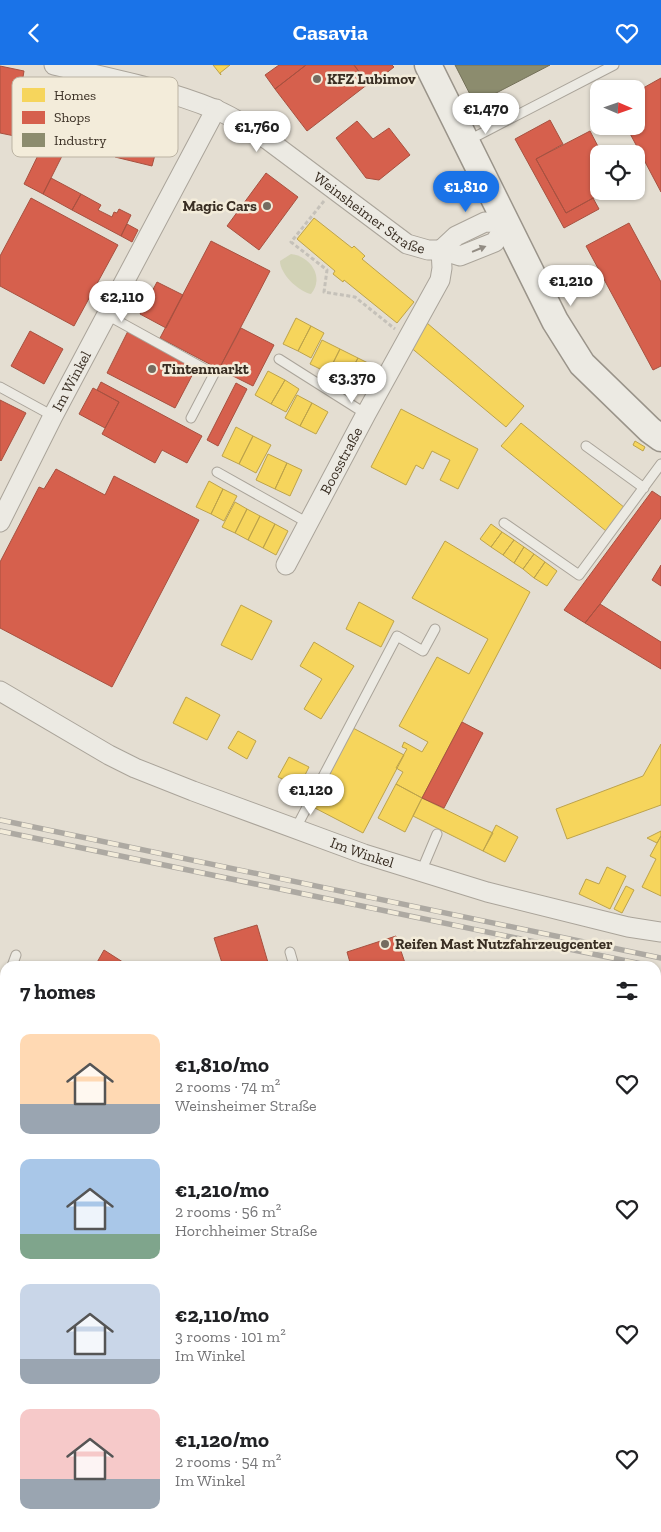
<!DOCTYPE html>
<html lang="en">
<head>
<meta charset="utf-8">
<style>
	body { margin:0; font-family:"Zilla Slab",serif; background:#f2f2f2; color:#202124; height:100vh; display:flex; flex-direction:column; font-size:19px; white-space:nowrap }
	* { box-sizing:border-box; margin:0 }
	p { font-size:16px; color:#757577 }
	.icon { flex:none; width:28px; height:28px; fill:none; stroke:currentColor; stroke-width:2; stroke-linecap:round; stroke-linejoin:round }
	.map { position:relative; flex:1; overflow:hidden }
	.details { position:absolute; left:0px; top:896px; width:661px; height:571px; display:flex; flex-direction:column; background:#fff; border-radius:15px 15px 0 0; box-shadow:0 1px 4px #0004 }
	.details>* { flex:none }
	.needle { width:32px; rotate:92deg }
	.buttons { position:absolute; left:590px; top:15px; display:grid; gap:10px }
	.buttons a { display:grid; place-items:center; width:55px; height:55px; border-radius:10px; background:#fff; box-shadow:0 1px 4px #0004; font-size:25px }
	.price { position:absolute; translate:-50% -42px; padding:0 11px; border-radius:18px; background:#fff; color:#222; font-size:16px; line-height:32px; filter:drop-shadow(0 1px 2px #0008) }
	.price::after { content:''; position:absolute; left:50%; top:30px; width:15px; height:11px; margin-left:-8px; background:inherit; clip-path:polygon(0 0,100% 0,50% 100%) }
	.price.selected { background:#1a73e8; color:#fff }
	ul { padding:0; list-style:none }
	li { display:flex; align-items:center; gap:15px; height:125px; padding:0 20px }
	li span { display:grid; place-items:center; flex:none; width:140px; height:100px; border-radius:10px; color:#555 }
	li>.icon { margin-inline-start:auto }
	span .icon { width:60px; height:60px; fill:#fffc; stroke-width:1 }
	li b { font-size:21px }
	h2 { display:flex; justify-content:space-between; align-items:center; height:60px; padding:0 20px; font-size:21px }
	header { display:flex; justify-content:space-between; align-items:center; height:65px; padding:0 20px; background:#1a73e8; color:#fff; font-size:22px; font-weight:700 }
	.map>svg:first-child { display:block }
	.green { fill:#d2d2b6 }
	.homes { fill:#f6d55c; stroke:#bda34b }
	.shops { fill:#d6604d; stroke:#a75140 }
	.industry { fill:#8c8c6e; stroke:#737058 }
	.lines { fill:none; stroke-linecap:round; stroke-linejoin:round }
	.lane-casing { stroke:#aaa49a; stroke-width:11 }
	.street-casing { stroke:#aaa49a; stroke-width:21 }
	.secondary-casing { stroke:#9a948a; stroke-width:29 }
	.path { stroke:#c5c1b9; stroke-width:3; stroke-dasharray:4 2.5; stroke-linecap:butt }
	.lane { stroke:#eceae3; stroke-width:9 }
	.street { stroke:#eceae3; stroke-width:19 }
	.secondary { stroke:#eceae3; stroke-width:26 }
	.rail-casing { stroke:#ada9a2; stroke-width:5.5 }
	.rail { stroke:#f3ecda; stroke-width:4; stroke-dasharray:11; stroke-linecap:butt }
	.oneway { fill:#928c83 }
	.poi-dot { fill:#756c60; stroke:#f3ecda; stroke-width:2 }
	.labels { text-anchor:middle; stroke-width:5; stroke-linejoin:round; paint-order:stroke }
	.poi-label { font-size:15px; font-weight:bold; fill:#392e23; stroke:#f3ecda; text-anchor:start }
	.street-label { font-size:15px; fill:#392e23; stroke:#f3ecda }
	.key { fill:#f3ecda; stroke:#bbb3a3; stroke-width:1 }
	.key-label { font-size:14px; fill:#392e23 }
</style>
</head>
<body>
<header><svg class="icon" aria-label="back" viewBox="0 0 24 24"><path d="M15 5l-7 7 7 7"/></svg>Casavia<svg class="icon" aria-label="heart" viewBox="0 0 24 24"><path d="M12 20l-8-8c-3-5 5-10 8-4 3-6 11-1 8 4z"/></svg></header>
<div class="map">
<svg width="661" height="1467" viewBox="0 0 661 1467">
	<rect width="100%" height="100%" fill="#e4ded2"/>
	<!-- green -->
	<path class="green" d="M291,189C310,191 325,212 311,229C299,227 280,209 280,196Z"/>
	<!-- homes -->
	<path class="homes" d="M213,0H230L220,8L221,10Z
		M314,153L352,183L354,181L365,191L362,194L414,237L397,258L344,215L343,217L333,209L335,206L297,174Z
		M296,253L311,261L298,286L283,279Z
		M427,258L524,341L506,362L409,281Z
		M311,261L324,268L311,293L298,286Z
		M322,275L340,284L328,308L310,299Z
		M340,284L358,293L345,317L328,308Z
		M358,293L374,301L362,325L345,317Z
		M268,306L285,315L271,339L255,330Z
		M285,315L299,324L286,347L271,339Z
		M297,330L312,338L300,361L285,353Z
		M312,338L328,347L316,369L300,361Z
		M401,344L478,384L458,424L440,415L450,395L432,386L423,404L416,400L406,420L371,402Z
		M521,358L625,443L606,466L501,381Z
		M236,362L253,371L239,399L222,391Z
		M253,371L271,380L256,408L239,399Z
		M635,376L645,382L643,386L633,380Z
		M268,389L287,398L275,424L256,415Z
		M287,398L302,405L290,431L275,424Z
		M209,416L223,424L211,449L196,442Z
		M223,424L237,431L224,456L211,449Z
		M235,437L247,444L235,468L222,462Z
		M247,444L260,451L248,475L235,468Z
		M260,451L275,459L263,483L248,475Z
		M275,459L288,466L276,490L263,483Z
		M491,459L502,467L491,482L480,474Z
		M502,467L514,475L503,490L491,482Z
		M514,475L524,482L514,498L503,490Z
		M445,476L530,527L422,733L396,719L403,707L396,703L407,684L402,682L404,677L422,687L428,677L399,661L437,592L469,609L488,574L412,533Z
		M524,482L534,489L523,504L514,498Z
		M534,489L545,497L534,513L523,504Z
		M545,497L557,506L547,521L534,513Z
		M359,537L394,556L381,582L346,564Z
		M241,540L272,556L252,595L221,580Z
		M314,577L354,601L321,654L304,644L322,614L300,601Z
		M186,632L220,650L207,675L173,658Z
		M353,663L404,690L363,768L313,742Z
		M238,666L256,676L247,694L228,683Z
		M661,679V740L567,774L556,744L643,711Z
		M289,692L309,702L299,722L278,712Z
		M396,719L422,733L405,767L378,753Z
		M422,733L493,768L483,786L413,751Z
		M496,760L518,772L505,797L483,786Z
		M661,766V771L657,778L647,773Z
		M661,771V831L642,822L656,794L650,791Z
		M607,802L626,811L610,844L579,829L586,814L599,819Z
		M626,821L634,825L622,848L614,844Z"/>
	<!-- shops -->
	<path class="shops" d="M279,0H306L275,24L265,10Z
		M306,0H354L368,19L307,66L275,24Z
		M354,0H392L394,2L370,21Z
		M0,1L24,6L22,18L55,26L44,77L0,68Z
		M661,13V127L626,61H636V27Z
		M126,45L171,56L163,88L156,86L152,101L115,92Z
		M550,55L563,79L536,94L566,148L593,133L599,144L564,163L515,74Z
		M357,56L373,74L389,63L410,90L379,115L366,113L336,73Z
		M590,66L602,89H599V126H606L566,148L536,94Z
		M43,80L65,85L43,129L24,119Z
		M266,108L298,132L259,185L227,161Z
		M51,113L81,129L72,145L43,129Z
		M81,129L101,140L98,145L112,152L114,147L117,148L119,144L131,150L121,171L72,145Z
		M31,133L118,180L74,261L0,221V191Z
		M629,158L661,217V301L653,305L586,181Z
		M127,159L138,165L132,177L121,171Z
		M211,176L270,206L219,304L160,273Z
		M157,217L183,230L166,263L140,249Z
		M241,263L274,280L253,321L219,304Z
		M30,266L63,284L44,319L11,301Z
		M128,266L197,301L175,343L107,308Z
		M101,317L202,371L187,398L162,385L155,398L102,369L119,337L97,325Z
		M236,318L247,324L218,381L207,375Z
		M93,323L119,337L105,363L79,349Z
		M0,335L26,348L1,396L0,395Z
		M56,404L105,430L114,411L199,455L112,622L0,563V497L39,422L44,424Z
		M652,426L661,432V453L600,539L585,558L564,545Z
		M661,500V521L652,515Z
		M600,539L661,577V604L585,558Z
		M462,657L483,668L444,743L422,733Z
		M257,860L269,901H223L214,873Z
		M396,871L406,901H351L347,887Z
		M104,885L129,901H95Z
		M656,1021H661V1114H656Z
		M0,1045L5,1047V1136L0,1134Z
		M0,1169L5,1171V1247L2,1257L0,1256Z
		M0,1382L5,1386V1390L0,1396Z"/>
	<!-- industry -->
	<path class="industry" d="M455,0H550L475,39Z"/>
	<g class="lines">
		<!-- lane casing -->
		<g class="lane-casing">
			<path id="lane" d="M469,75L614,0
				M107,250L214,309L191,353
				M279,294L366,349
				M0,322L53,351
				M586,381L644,423
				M217,407L308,458
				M504,458L579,510L661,399
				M296,763L397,571L423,586L435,564
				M421,807L437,769
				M290,887L294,901
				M12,901L16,890
				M0,939L5,923
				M0,1039L5,1040
				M0,1150L5,1151"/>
		</g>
		<!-- street casing -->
		<g class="street-casing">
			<g id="street">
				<path id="s1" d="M54,0C108,13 163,23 214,44C233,51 251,64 268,75L407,179L428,185H441L460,191L495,177L507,158"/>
				<path d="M441,185L456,171L485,157L507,158"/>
				<path id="s2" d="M0,457L53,351L216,44"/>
				<path id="s3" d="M286,500L366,349L440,215L442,203L441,185"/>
				<path id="s4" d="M0,626L109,690L135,703L193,726L364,789L487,827L628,862L661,867"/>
				<path d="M0,1001L5,1003"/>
				<path d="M42,1467L57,1462"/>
			</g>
		</g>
		<!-- secondary casing -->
		<g class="secondary-casing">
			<path id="secondary" d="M428,0L555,256L582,299L650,365L661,373
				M656,968L661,969
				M81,1462L84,1467"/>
		</g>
		<!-- path -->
		<path class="path" d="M324,136L291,177L327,205L324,227L355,232L395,264
			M0,1263L5,1265
			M276,1467L278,1462"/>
		<!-- lane -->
		<use href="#lane" class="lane"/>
		<!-- street -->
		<use href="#street" class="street"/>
		<!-- secondary -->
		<use href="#secondary" class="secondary"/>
		<!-- rail casing -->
		<g class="rail-casing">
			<path id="rail" d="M0,755L661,893
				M0,766L651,901"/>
		</g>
		<!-- rail -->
		<use href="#rail" class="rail"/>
	</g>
	<!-- one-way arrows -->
	<defs><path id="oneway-solid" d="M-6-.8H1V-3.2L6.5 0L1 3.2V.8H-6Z" transform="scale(1.25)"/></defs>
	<use class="oneway" href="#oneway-solid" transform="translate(479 184) rotate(-22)"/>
	<!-- markers -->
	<g class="poi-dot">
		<circle cx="317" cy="14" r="5"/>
		<circle cx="267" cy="141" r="5"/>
		<circle cx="152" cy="304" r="5"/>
		<circle cx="385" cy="879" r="5"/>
	</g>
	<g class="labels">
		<!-- poi labels -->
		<g class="poi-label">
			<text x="327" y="19">KFZ Lubimov</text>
			<text x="257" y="146" text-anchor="end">Magic Cars</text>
			<text x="162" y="309">Tintenmarkt</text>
			<text x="395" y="884">Reifen Mast Nutzfahrzeugcenter</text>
		</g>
		<!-- street labels -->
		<g class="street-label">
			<text dy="5" stroke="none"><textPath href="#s1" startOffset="354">Weinsheimer Straße</textPath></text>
			<text dy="5" stroke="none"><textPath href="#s2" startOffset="158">Im Winkel</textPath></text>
			<text dy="5" stroke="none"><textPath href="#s3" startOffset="118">Boosstraße</textPath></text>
			<text dy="5" stroke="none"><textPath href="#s4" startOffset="398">Im Winkel</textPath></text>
		</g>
	</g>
	<!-- legend -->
	<rect x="12" y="12" width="166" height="80" rx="8" class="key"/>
	<rect x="22" y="23" width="23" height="14" fill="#f6d55c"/>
	<rect x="22" y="46" width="23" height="13" fill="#d6604d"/>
	<rect x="22" y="68" width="23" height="14" fill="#8c8c6e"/>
	<g class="key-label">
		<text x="54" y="35">Homes</text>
		<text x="54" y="57">Shops</text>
		<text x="54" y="80">Industry</text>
	</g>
</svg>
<div class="buttons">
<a><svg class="needle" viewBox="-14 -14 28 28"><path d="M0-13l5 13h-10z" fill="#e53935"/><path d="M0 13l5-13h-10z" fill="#757577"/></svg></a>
<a><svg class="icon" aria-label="locate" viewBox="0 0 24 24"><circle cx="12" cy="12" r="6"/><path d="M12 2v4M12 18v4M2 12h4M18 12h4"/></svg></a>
</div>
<b class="price" style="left:486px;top:70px">€1,470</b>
<b class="price" style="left:257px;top:88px">€1,760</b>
<b class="price selected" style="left:466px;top:148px">€1,810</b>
<b class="price" style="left:571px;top:242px">€1,210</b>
<b class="price" style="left:122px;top:258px">€2,110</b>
<b class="price" style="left:352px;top:339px">€3,370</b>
<b class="price" style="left:311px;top:751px">€1,120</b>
<section class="details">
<h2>7 homes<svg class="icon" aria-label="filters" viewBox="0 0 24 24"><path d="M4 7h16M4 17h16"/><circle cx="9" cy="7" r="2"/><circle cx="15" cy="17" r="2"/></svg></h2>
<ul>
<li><span style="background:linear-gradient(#ffd9b3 70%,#9aa5b1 0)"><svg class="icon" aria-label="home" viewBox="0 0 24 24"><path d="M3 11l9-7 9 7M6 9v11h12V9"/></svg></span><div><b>€1,810/mo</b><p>2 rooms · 74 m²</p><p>Weinsheimer Straße</p></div><svg class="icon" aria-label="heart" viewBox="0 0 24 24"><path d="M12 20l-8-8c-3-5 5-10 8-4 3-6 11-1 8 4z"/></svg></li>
<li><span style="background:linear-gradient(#a9c7e8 75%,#7fa58c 0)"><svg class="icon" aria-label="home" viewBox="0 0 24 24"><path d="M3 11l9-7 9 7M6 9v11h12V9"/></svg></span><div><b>€1,210/mo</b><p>2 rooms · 56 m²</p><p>Horchheimer Straße</p></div><svg class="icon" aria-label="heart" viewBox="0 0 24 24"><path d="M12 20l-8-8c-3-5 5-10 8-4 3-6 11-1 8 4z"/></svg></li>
<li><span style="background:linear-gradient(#c9d6e8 75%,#9aa5b1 0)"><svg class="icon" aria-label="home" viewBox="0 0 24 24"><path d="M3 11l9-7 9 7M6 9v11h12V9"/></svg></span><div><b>€2,110/mo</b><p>3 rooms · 101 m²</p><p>Im Winkel</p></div><svg class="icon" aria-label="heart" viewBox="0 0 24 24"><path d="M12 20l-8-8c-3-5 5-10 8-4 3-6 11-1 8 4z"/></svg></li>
<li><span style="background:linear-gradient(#f6c9c9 70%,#9aa5b1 0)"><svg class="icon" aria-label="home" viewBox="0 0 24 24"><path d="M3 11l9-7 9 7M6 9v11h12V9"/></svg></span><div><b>€1,120/mo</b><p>2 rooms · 54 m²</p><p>Im Winkel</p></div><svg class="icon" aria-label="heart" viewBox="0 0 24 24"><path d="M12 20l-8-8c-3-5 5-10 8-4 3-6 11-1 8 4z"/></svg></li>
</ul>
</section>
</div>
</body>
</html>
